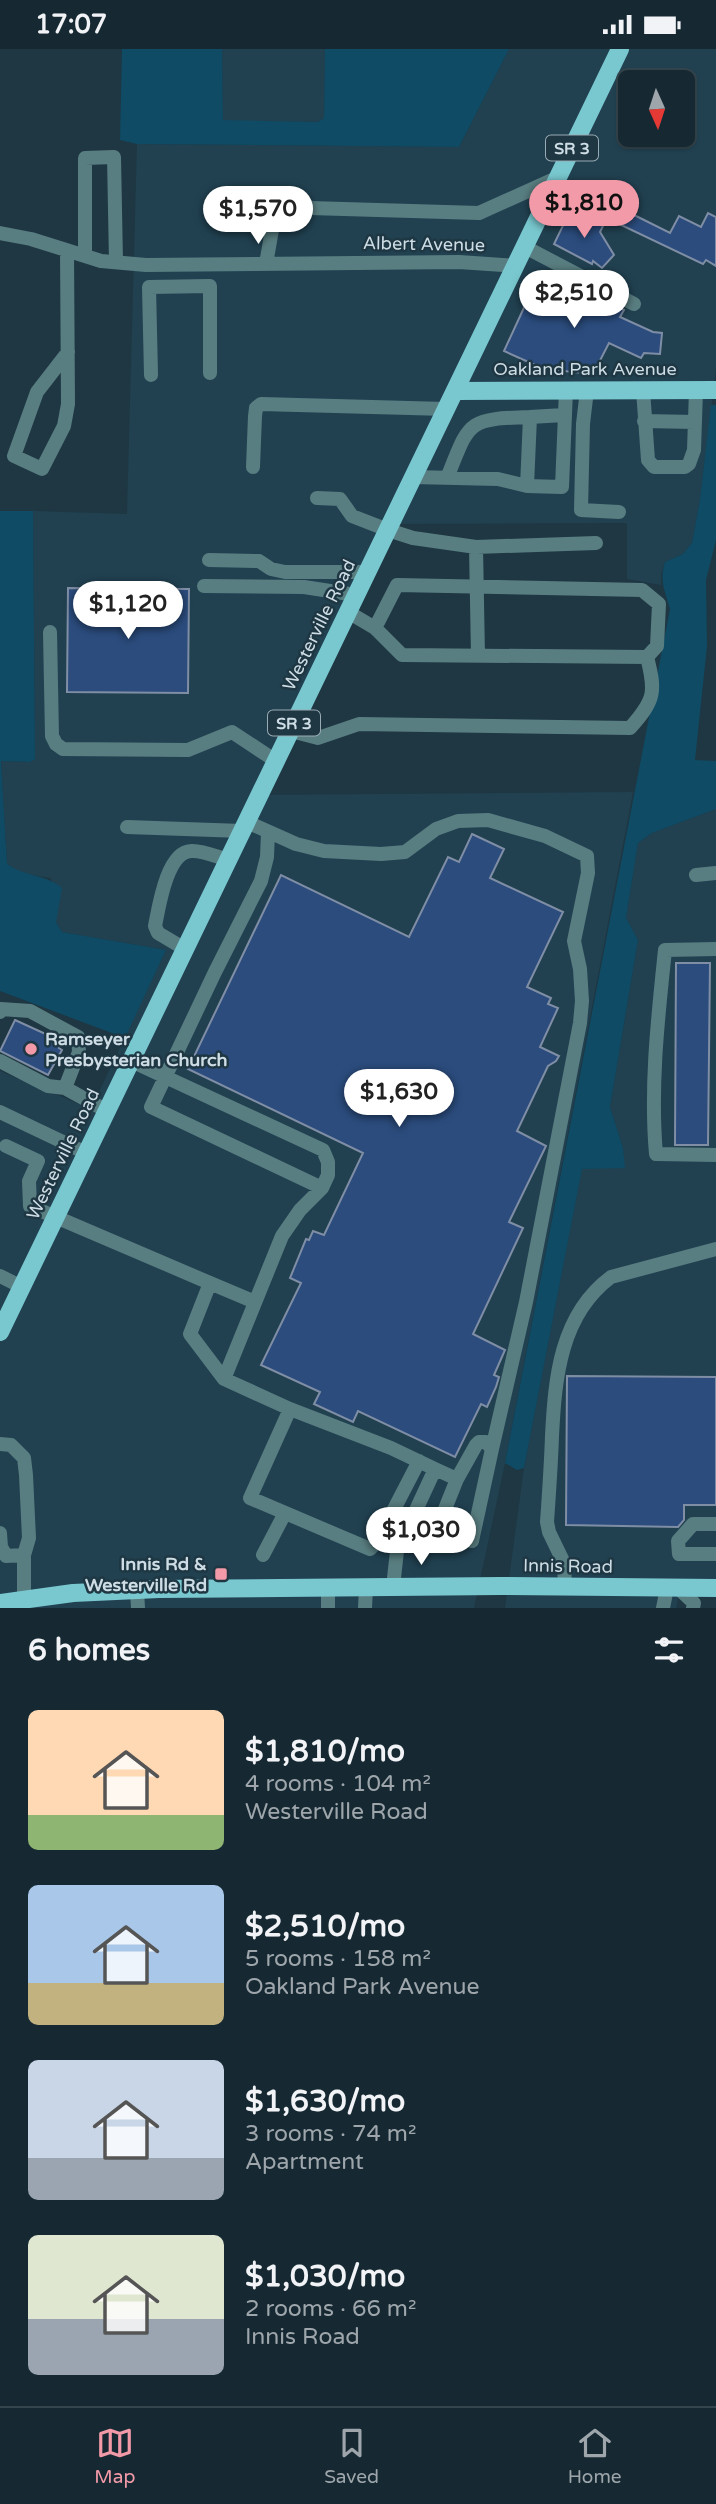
<!DOCTYPE html>
<html lang="en">
<head>
<meta charset="utf-8">
<style>
	body { margin:0; font-family:"Varela Round",sans-serif; background:#23353e; color:#f1f3f6; height:100vh; display:flex; flex-direction:column; font-size:26px; white-space:nowrap }
	* { box-sizing:border-box; margin:0 }
	p { font-size:23px; color:#9ea6ac }
	.icon { flex:none; width:38px; height:38px; fill:none; stroke:currentColor; stroke-width:2; stroke-linecap:round; stroke-linejoin:round }
	.map { position:relative; height:1559px; overflow:hidden }
	.drawer { display:flex; flex-direction:column; background:#162932; flex:1 }
	.drawer>* { flex:none }
	.needle { width:46px; rotate:177deg }
	.buttons { position:absolute; left:618px; top:21px; display:grid; gap:14px }
	.buttons a { display:grid; place-items:center; width:77px; height:77px; border-radius:10px; background:#162932; box-shadow:0 2px 5px #0004,0 0 0 2px #35454d; font-size:35px }
	.price { position:absolute; translate:-50% -60px; padding:0 16px; border-radius:24px; background:#fff; color:#222; font-size:23px; line-height:46px; filter:drop-shadow(0 2px 4px #0008) }
	.price::after { content:''; position:absolute; left:50%; top:42px; width:21px; height:16px; margin-left:-10px; background:inherit; clip-path:polygon(0 0,100% 0,50% 100%) }
	.price.selected { background:#f39aa9; color:#111 }
	ul { padding:0; list-style:none }
	li { display:flex; align-items:center; gap:21px; height:175px; padding:0 28px }
	li span { display:grid; place-items:center; flex:none; width:196px; height:140px; border-radius:10px; color:#555 }
	li>.icon { margin-inline-start:auto }
	span .icon { width:84px; height:84px; fill:#fffc; stroke-width:1 }
	li b { font-size:30px }
	h2 { display:flex; justify-content:space-between; align-items:center; height:84px; padding:0 28px; font-size:30px }
	.status { display:flex; justify-content:space-between; align-items:center; height:49px; padding:0 35px; background:#162932; direction:ltr }
	.status svg { height:19px; fill:currentColor }
	.tab-bar { display:flex; justify-content:space-around; align-items:center; height:98px; border-top:2px solid #35454d; background:#162932; font-size:19px; color:#9ea6ac }
	.tab-bar a { display:grid; justify-items:center; gap:4px }
	.tab-bar .selected { color:#f39aa9 }
	.map>svg:first-child { display:block }
	.built { fill:#214151; fill-rule:evenodd }
	.green { fill:#0f4b64 }
	.building { fill:#2b4c7d; stroke:#7f8ea5; stroke-width:2 }
	.lines { fill:none; stroke-linecap:round; stroke-linejoin:round }
	.path { stroke:#6b7f8a; stroke-width:2; stroke-dasharray:2 5; stroke-linecap:butt }
	.minor { stroke:#597e81; stroke-width:14 }
	.major { stroke:#79c8cf; stroke-width:18 }
	.poi-dot { fill:#f39aa9; stroke:#1e3743; stroke-width:2.5 }
	.labels { text-anchor:middle; stroke-width:5; stroke-linejoin:round; paint-order:stroke }
	.shield { fill:#1e3743; stroke:#99abb4; stroke-width:2 }
	.shield-label { font-size:16px; font-weight:bold; fill:#cedde5 }
	.street-label { font-size:18px; fill:#cedde5; stroke:#1e3743 }
	.poi-label { font-size:18px; font-weight:bold; fill:#cedde5; stroke:#1e3743; text-anchor:start }
</style>
</head>
<body>
<div class="status"><b>17:07</b><svg viewBox="0 0 49 12"><path d="M0 12V9h3v3zM5 12V6h3v6zM10 12V3h3v9zM15 12V0h3v12zM26 1h20v11H26zM47 4h2v5h-2z"/></svg></div>
<div class="map">
<svg width="716" height="1559" viewBox="0 0 716 1559">
	<rect width="100%" height="100%" fill="#1e3743"/>
	<!-- built -->
	<path class="built" d="M222,0H325L324,69L318,73L223,72Z
		M509,0H716V319L700,450L692,494L683,505L665,513L661,525V536L627,530V474L390,475L260,746L633,743L505,1414L474,1559H0V1022L91,1060L166,901L62,883L56,873L51,829L20,824L7,815L1,712L30,713L35,710L33,462L127,465L137,95L459,98ZM630,33H682V86H630Z
		M716,760V1539L680,1540L676,1559H505L524,1419L582,1119H624L623,1099L610,1058L638,891L626,869L638,794L652,784Z"/>
	<!-- green -->
	<path class="green" d="M122,0H222L223,71L318,73L324,69L325,0H509L459,98L137,95L120,91Z
		M711,356H716V491L706,531L707,597L695,711L716,712V760L652,784L638,794L626,869L638,891L610,1058L623,1099L625,1119L582,1120L524,1419L517,1421L505,1414L670,560C665,542 659,532 665,513L683,505L692,494L700,450Z
		M0,462H33L35,710L30,713L1,712L7,815C25,828 46,825 62,839L56,873L62,883L166,901L125,989L0,942Z"/>
	<!-- building -->
	<path class="building" d="M571,160L603,177L600,183L614,206L602,219L593,212L592,215L554,195Z
		M624,161L670,184L679,167L701,178L708,164L716,168V217L706,211L703,215L617,174Z
		M539,226L552,232L551,236L573,246L577,236L624,261L620,268L653,283L662,284L660,305L644,304L641,309L609,294L593,325L544,320L504,302Z
		M68,539L189,540L188,644L67,643Z
		M472,785L504,800L490,829L563,863L527,938L551,949L548,955L558,959L540,998L559,1007L556,1012L548,1017L517,1082L546,1097L509,1173L523,1179L473,1285L505,1301L494,1326L499,1328L496,1338L487,1358L481,1355L455,1408L358,1362L353,1373L314,1355L320,1343L261,1316L301,1234L290,1229L306,1190L309,1191L313,1182L324,1186L363,1104L188,1020L281,826L409,888L448,808L459,813Z
		M676,914H710L708,1096H675Z
		M15,971L61,992L59,999L62,1001L48,1026L0,1002Z
		M567,1327L716,1328V1456H684V1471L678,1478L566,1476Z"/>
	<g class="lines">
		<!-- path -->
		<path class="path" d="M493,322L494,321"/>
		<!-- minor -->
		<path class="minor" d="M0,184L31,190L101,212L146,216L459,213L516,217
			M525,198L634,255
			M67,202L68,355L64,377L42,420L14,407L37,343L68,303
			M85,207V109L114,108L116,213
			M266,215L276,158L479,164L559,128
			M151,326L149,238L210,237V324
			M587,341L583,375L581,461L619,463
			M643,341L648,411L654,418H685L689,415L694,401L696,341
			M644,372L695,373
			M253,418L255,367L256,359L261,355L446,360
			M413,428L498,430L527,437L562,438L566,341
			M447,429C470,372 466,370 530,368
			M527,437L530,368L564,366
			M317,449L340,450L352,467L388,481L413,489L476,498L478,607
			M476,498L596,494
			M209,511L259,512L271,520L285,523H367
			M204,537L304,538L356,546
			M375,579L397,536L642,541L659,555L657,597L647,608
			M50,583L52,687L56,695L63,700L188,701L232,683L276,712
			M291,682L318,689L359,675L630,679C655,651 656,643 647,608L402,606L375,579L348,563
			M247,773L296,795L324,802L381,805L405,803L436,780L458,772L488,771L545,787L587,807L588,824L574,892L580,920L582,952L580,974L526,1253L492,1400
			M127,778L242,782
			M268,783L267,808L261,832L215,923L151,1058L322,1139
			M696,826L716,824
			M185,900L158,884L155,877C159,857 167,803 191,802C202,801 217,808 228,811
			M716,900L665,901C658,968 650,1038 656,1105L716,1106
			M0,963L1,960L30,962L78,988L79,1003L65,1039
			M0,1012L48,1037L65,1039L107,1062
			M131,1012L323,1101L328,1113V1126L322,1139L300,1161L282,1187L224,1330L290,1360L391,1399L435,1420L397,1502L393,1538
			M0,1063L86,1104
			M6,1097L38,1112L29,1132L30,1157L210,1234L190,1285L224,1330
			M0,1227L22,1238
			M210,1234L255,1253
			M290,1360L250,1449L370,1500L377,1493L419,1412
			M0,1395L11,1396L24,1409L26,1426L29,1489L24,1506V1551
			M435,1420L457,1430L435,1485L472,1492L492,1400L486,1393H479L476,1396L457,1430
			M716,1475H693L678,1492L679,1505H716
			M0,1484L1,1498L6,1507L24,1506
			M263,1506L285,1464
			M565,1538L564,1514L549,1483L547,1473C549,1445 551,1416 552,1387C555,1329 560,1266 611,1228L716,1200
			M328,1539V1559
			M679,1540L694,1554L693,1559
			M137,1542L138,1559
			M365,1559L366,1538
			M663,1559L667,1539"/>
		<!-- major -->
		<path class="major" d="M455,342L716,341
			M0,1283L620,0
			M0,1554L73,1544L159,1540L501,1537L716,1539"/>
	</g>
	<!-- markers -->
	<g class="poi-dot">
		<circle cx="31" cy="1000" r="7"/>
		<rect x="214" y="1518" width="14" height="14" rx="3.5"/>
	</g>
	<g class="labels">
		<!-- shield labels -->
		<g class="shield">
			<rect x="546" y="86.5" width="52" height="25" rx="5"/>
			<rect x="268" y="661.5" width="52" height="25" rx="5"/>
		</g>
		<g class="shield-label">
			<text x="572" y="105">SR 3</text>
			<text x="294" y="680">SR 3</text>
		</g>
		<!-- street labels -->
		<g class="street-label">
			<text transform="translate(424 195) rotate(1)" y="6">Albert Avenue</text>
			<text x="585" y="326">Oakland Park Avenue</text>
			<text transform="translate(319 576) rotate(-64)" y="6">Westerville Road</text>
			<text transform="translate(63 1105) rotate(-64)" y="6">Westerville Road</text>
			<text transform="translate(568 1517) rotate(1)" y="6">Innis Road</text>
		</g>
		<!-- poi labels -->
		<g class="poi-label">
			<text x="45" y="996">Ramseyer<tspan x="45" dy="21">Presbysterian Church</tspan></text>
			<text x="207" y="1521" text-anchor="end">Innis Rd &amp;<tspan x="207" dy="21">Westerville Rd</tspan></text>
		</g>
	</g>
</svg>
<div class="buttons">
<a><svg class="needle" viewBox="-14 -14 28 28"><path d="M0-13l5 13h-10z" fill="#e53935"/><path d="M0 13l5-13h-10z" fill="#9ea6ac"/></svg></a>
</div>
<b class="price selected" style="left:584px;top:191px">$1,810</b>
<b class="price" style="left:258px;top:197px">$1,570</b>
<b class="price" style="left:574px;top:281px">$2,510</b>
<b class="price" style="left:128px;top:592px">$1,120</b>
<b class="price" style="left:399px;top:1080px">$1,630</b>
<b class="price" style="left:421px;top:1518px">$1,030</b>
</div>
<section class="drawer">
<h2>6 homes<svg class="icon" aria-label="filters" viewBox="0 0 24 24"><path d="M4 7h16M4 17h16"/><circle cx="9" cy="7" r="2"/><circle cx="15" cy="17" r="2"/></svg></h2>
<ul>
<li><span style="background:linear-gradient(#ffd9b3 75%,#8fb573 0)"><svg class="icon" aria-label="home" viewBox="0 0 24 24"><path d="M3 11l9-7 9 7M6 9v11h12V9"/></svg></span><div><b>$1,810/mo</b><p>4 rooms · 104 m²</p><p>Westerville Road</p></div></li>
<li><span style="background:linear-gradient(#a9c7e8 70%,#c2b280 0)"><svg class="icon" aria-label="home" viewBox="0 0 24 24"><path d="M3 11l9-7 9 7M6 9v11h12V9"/></svg></span><div><b>$2,510/mo</b><p>5 rooms · 158 m²</p><p>Oakland Park Avenue</p></div></li>
<li><span style="background:linear-gradient(#c9d6e8 70%,#9aa5b1 0)"><svg class="icon" aria-label="home" viewBox="0 0 24 24"><path d="M3 11l9-7 9 7M6 9v11h12V9"/></svg></span><div><b>$1,630/mo</b><p>3 rooms · 74 m²</p><p>Apartment</p></div></li>
<li><span style="background:linear-gradient(#dfe7d0 60%,#9aa5b1 0)"><svg class="icon" aria-label="home" viewBox="0 0 24 24"><path d="M3 11l9-7 9 7M6 9v11h12V9"/></svg></span><div><b>$1,030/mo</b><p>2 rooms · 66 m²</p><p>Innis Road</p></div></li>
</ul>
</section>
<nav class="tab-bar">
<a class="selected"><svg class="icon" aria-label="map" viewBox="0 0 24 24"><path d="M3 6l6-2 6 2 6-2v14l-6 2-6-2-6 2zM9 4v14M15 6v14"/></svg>Map</a>
<a><svg class="icon" aria-label="saved" viewBox="0 0 24 24"><path d="M7 4h10v16l-5-4-5 4z"/></svg>Saved</a>
<a><svg class="icon" aria-label="home" viewBox="0 0 24 24"><path d="M3 11l9-7 9 7M6 9v11h12V9"/></svg>Home</a>
</nav>
</body>
</html>
